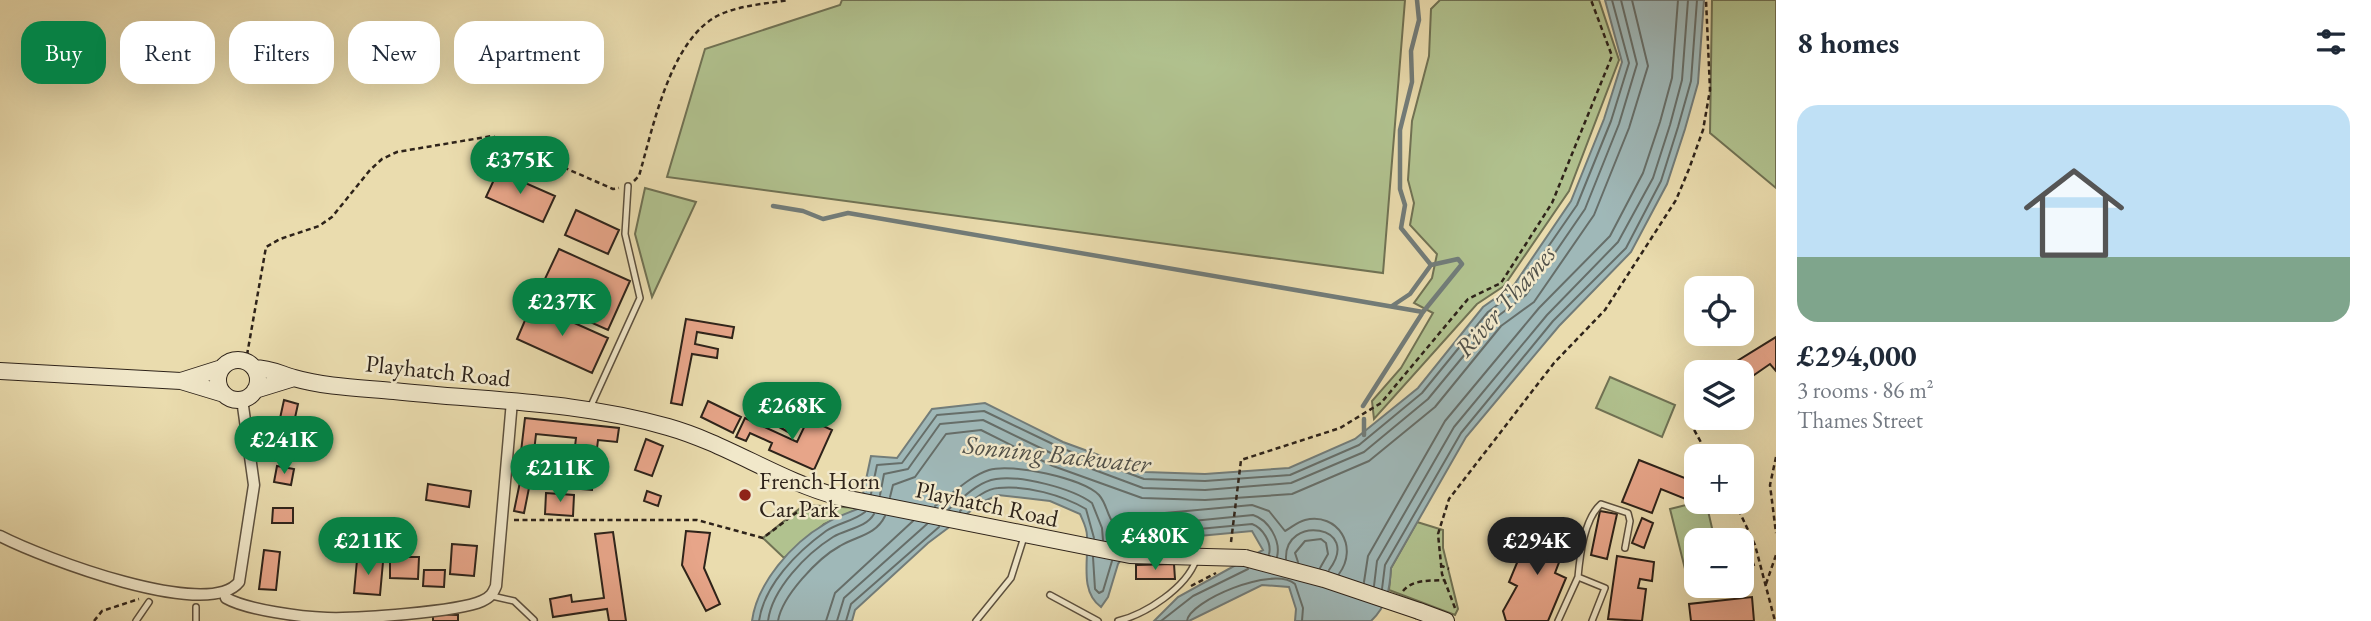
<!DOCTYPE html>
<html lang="en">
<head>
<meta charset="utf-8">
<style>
	body { margin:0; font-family:"EB Garamond",serif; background:#f6f6f7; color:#1f2937; height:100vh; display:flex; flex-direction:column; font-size:26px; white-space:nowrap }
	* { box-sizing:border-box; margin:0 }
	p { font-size:23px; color:#747a83 }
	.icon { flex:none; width:38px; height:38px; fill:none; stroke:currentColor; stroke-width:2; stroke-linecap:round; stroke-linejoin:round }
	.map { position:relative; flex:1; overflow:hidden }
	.panel { display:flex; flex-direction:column; background:#fff; width:595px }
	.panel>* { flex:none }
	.top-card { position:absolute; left:21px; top:21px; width:665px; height:63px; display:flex; gap:14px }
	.tools { position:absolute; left:1684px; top:276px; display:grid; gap:14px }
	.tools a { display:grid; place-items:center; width:70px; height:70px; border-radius:14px; background:#fff; box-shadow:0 7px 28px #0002; font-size:35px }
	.price { position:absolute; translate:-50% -60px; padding:0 16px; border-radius:24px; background:#0b8043; color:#fff; font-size:23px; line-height:46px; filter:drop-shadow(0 2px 4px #0008) }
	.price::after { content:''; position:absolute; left:50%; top:42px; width:21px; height:16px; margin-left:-10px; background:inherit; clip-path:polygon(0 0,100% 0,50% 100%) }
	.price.on { background:#222; color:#fff }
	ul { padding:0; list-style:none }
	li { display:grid; align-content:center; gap:14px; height:371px; padding:0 21px }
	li+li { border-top:2px solid #e0e1e3 }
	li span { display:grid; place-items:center; height:217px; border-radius:21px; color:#555 }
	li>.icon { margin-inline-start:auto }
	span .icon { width:126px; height:126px; fill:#fffc; stroke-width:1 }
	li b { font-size:30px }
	h2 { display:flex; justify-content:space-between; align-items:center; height:84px; padding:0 21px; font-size:30px }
	.tag { padding:0 24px; border-radius:21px; background:#fff; box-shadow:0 7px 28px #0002; font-size:24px; line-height:63px }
	.tag.on { background:#0b8043; color:#fff }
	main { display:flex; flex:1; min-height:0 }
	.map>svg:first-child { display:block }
	.green { fill:#b1c28f; stroke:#707254; stroke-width:2 }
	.water { fill:#9fb8b8; stroke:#727c79; stroke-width:2 }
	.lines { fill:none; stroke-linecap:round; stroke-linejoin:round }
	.shore { stroke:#666e69; stroke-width:2 }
	.stream { stroke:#727c79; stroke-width:4.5 }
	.building { fill:#e7a589; stroke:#2e231a; stroke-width:2 }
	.lane-casing { stroke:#5d513f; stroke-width:8 }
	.street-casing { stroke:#5d513f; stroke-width:13 }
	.secondary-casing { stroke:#2e231a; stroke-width:18 }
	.path { stroke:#2e231a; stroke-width:2.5; stroke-dasharray:5 3.5; stroke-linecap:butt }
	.lane { stroke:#f1e8ca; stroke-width:5 }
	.street { stroke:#f1e8ca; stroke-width:10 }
	.secondary { stroke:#f1e8ca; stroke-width:16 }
	.secondary-bridge-casing { stroke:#2e231a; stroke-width:18; stroke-linecap:butt }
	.secondary-bridge { stroke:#f1e8ca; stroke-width:16 }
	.poi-dot { fill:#8f2418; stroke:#f1e8ca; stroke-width:2.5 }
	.labels { text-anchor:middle; stroke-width:5; stroke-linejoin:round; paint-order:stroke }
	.street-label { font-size:24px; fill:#2e231a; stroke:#f1e8ca }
	.poi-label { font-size:24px; fill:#2e231a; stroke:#f1e8ca; text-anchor:start }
	.water-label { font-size:26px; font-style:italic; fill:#505049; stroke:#f1e8ca }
</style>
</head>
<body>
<main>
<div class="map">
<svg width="1776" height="621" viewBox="0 0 1776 621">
	<rect width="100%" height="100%" fill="#eadcae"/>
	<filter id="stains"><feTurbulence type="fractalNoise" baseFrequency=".00286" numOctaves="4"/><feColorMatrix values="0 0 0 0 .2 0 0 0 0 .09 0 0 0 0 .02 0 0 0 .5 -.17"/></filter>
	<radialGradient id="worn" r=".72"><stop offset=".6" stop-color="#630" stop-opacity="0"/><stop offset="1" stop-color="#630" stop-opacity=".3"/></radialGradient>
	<!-- green -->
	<path class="green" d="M842,0H1405L1383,273L667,177L705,49L840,5Z
		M1440,0H1599L1619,60L1569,191L1504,286L1477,304L1374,419L1372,401L1401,368L1433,313L1414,303L1432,278L1437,254L1410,225L1414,203L1408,180L1412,121L1429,56L1431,9Z
		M1712,0H1776V188L1710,133Z
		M645,188L696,202L652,297L635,234Z
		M1610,377L1675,405L1662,437L1596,408Z
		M1698,502H1706L1715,541H1696V580L1688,581L1670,509Z
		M804,505L860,508L824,524L784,558L763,538Z
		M1417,522L1443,530V548L1458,609L1455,615L1389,590L1391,568Z"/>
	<!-- water -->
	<path class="water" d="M1605,0H1704L1698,83L1685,129L1667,184L1631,252L1559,326L1466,437L1391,568C1390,589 1387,606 1371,621H1295L1296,609L1289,587L1262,585L1189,621H1154L1178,597L1263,550L1252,531L1135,542L1118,564L1108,597L1101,607C1079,591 1089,559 1087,536C1087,528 1083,521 1080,514L1050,501L998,495L984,501L928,543L855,610L852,621H752C757,583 792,543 825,524C835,517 848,513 860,508L871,456L897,458L932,409L985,403L1063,442L1145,472L1205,474L1289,468L1355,439L1418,388L1483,307L1514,285L1571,201L1604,119L1622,62Z"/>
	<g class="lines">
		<!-- shore -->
		<path class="shore" d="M871,494L877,465L902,463L937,415L984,411L1061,448L1144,479L1205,481L1290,475L1359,445L1422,393L1488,312L1519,289L1577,205L1611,121L1629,63L1612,0
			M880,495L884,474L908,469L940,424L983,420L1057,456L1143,488L1205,490L1291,483L1364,452L1428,399L1494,319L1526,295L1585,209L1619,124L1637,64L1621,0
			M890,497L893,485L915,477L946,434L981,430L1053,466L1142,498L1205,500L1292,494L1369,461L1435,407L1501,326L1534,302L1594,215L1629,128L1648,66L1632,0
			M935,506C953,494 968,477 989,470C1012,463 1082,478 1099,495C1107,504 1107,516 1114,524L1132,516L1252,505L1269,511L1285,531C1291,528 1297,522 1305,520C1338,512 1359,547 1339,574
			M949,509C963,498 977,482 996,479C1020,475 1072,488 1092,503L1102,528L1103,540
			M960,511C971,502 984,489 998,488C1026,485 1062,495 1086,509L1094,538
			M1116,542L1123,531L1132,527L1253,515C1269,520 1281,541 1277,557
			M1125,544L1135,535L1252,524C1263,528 1272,543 1269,554
			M1093,557L1095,589L1099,593L1103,591L1112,561
			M1286,559C1284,514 1363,525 1329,570
			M1298,562L1295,553L1305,541L1321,539L1326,543L1328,554L1320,568
			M1364,582L1368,556L1445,421L1539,308L1610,236L1643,173L1660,122L1672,78L1678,0
			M1374,586L1377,561L1454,427L1547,315L1618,242L1653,178L1670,125L1682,80L1688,0
			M1382,589L1385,565L1461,433L1553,321L1626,248L1661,181L1678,127L1691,81L1697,0
			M759,621C764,585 797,552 826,531C838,523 854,521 865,512
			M768,621C772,589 806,554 833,537C846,529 866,528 874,514
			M778,621C782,596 818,558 840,546C857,536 876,535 885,516
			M826,621L835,593L913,521
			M837,621L844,598L927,524
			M846,621L851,604L939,527
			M1161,621L1193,596L1248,569
			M1187,621C1189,601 1273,565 1295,584L1303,608L1302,621"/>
		<!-- stream -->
		<path class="stream" d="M773,206L803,211L823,219L848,213L1423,312
			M1392,306L1410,294L1431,265
			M1363,406L1423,312L1462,264L1458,259L1431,265L1401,228L1405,205L1400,189V130L1412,82L1411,51L1419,20L1417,0
			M1364,435V419"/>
	</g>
	<!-- building -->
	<path class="building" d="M498,171L555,196L543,222L486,197Z
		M576,210L619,230L608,254L565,235Z
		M559,249L630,281L608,330L536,298Z
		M532,304L608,338L592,373L517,339Z
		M686,319L734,327L732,338L697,332L695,344L718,349L717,358L692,354L682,405L671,403Z
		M1776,337V371L1770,364L1741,384V373H1734L1729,366Z
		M797,388L828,402L823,414L803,405L790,433L779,427Z
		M284,400L298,404L293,427L279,423Z
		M708,401L741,417L733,433L701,417Z
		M525,418L619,428L617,442L598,440L592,490L570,488L576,438L536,434L533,461L520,460Z
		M745,418L797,442L808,419L832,430L814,470L769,450L772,443L750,433L746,441L736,437Z
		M276,435L292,437L289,455L273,452Z
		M646,439L663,446L652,476L635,470Z
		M1639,460L1695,482L1688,500L1661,489L1652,513L1622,502Z
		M277,466L294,469L291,485L274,482Z
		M520,482L530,483L524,513L514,511Z
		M428,484L471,491L469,507L426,500Z
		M647,491L661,496L658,506L644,501Z
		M546,493L574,495L573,516L545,514Z
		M273,508H293V523H272Z
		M1600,511L1617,514L1607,559L1591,555Z
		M1642,518L1653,523L1644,548L1632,543Z
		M1534,522L1563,533L1559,541L1566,544L1555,573L1566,578L1548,621H1506L1503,611L1517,586L1509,582Z
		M686,531L710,533L704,568L720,604L706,611L682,565Z
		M613,532L626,621H609L607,609L553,617L550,599L571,595L572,602L604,598L595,534Z
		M452,544L477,546L474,576L450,574Z
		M1748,549L1754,565L1743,570L1741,552Z
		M264,550L280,552L276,590L259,589Z
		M1617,556L1654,562L1652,581L1640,579L1638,588L1646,589L1642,621L1608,619Z
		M390,557H419L418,579L390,578Z
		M357,560L383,562L380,595L354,593Z
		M1174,564L1175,579H1136V565Z
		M424,570H445L444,587L423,586Z
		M1752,597L1754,621H1691L1689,604Z
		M433,614L458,615V621H433Z"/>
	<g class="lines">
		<!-- lane casing -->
		<g class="lane-casing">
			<path id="lane" d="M590,408L640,298L625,234L628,186
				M1578,577C1580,555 1584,519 1601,504L1628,513L1630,521L1625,548
				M1050,595L1098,621
				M492,596L514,601L534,620
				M136,621L149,602
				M196,621V607
				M976,621L1011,578L1024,537
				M1118,621C1146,614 1186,588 1196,560
				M1558,621L1578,577L1605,588L1592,621"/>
		</g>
		<!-- street casing -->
		<g class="street-casing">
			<path id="street" d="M0,536C43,558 208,621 239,582L254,485L242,399
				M226,598C247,610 302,617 327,618C356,619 458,612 482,601C491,597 493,593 496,586L512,401"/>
		</g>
		<!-- secondary casing -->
		<g class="secondary-casing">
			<path id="secondary" d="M218 380a20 20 0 1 1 40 0a20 20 0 1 1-40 0Z
				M254,368C270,368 280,374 294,378C325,387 362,388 394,391C485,401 579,401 668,427C728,444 779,481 839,497L1130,555L1245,558
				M0,371L181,381L224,394
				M181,381L222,368
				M255,390L294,378
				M1419,611L1446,621"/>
		</g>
		<!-- path -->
		<path class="path" d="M634,181L639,176C653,128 670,39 719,15C741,5 765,4 788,0
			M247,355L266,247L280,239L319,226L332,217L370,170L382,159L397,152L492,136L613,189L619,188
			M1686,415L1709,457
			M1776,457L1770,485L1776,533
			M1735,502L1755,545L1775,621
			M514,520H697L763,538L805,506L812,504
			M1231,542L1241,460L1340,428L1381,403L1468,299L1501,283L1552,203L1612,56L1591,0
			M1440,565L1449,569
			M1766,584L1776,555
			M1191,586L1216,573
			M1403,591C1413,579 1430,581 1445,580
			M1455,608L1442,574L1438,534L1449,499L1554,363L1605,310L1676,200L1689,169L1703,130L1710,90L1706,0
			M94,621L102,611L139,599"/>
		<!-- lane -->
		<use href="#lane" class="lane"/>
		<!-- street -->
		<use href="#street" class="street"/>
		<!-- secondary -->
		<use href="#secondary" class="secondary"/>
		<!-- secondary-bridge casing -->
		<g class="secondary-bridge-casing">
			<path id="secondary-bridge" d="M1245,558L1324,579L1419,611"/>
		</g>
		<!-- secondary-bridge -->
		<use href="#secondary-bridge" class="secondary-bridge"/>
	</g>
	<!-- markers -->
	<circle class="poi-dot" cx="745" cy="495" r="7"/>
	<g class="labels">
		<!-- street labels -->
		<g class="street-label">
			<text transform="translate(438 371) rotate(6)" y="8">Playhatch Road</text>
			<text transform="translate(987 504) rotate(12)" y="8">Playhatch Road</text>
		</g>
		<!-- poi labels -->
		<g class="poi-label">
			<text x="759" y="489">French Horn<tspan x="759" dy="28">Car Park</tspan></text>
		</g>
		<!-- water labels -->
		<g class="water-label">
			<text transform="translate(1505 301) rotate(-49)" y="9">River Thames</text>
			<text transform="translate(1057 454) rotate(6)" y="9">Sonning Backwater</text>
		</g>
	</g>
	<rect width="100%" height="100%" filter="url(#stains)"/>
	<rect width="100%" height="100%" fill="url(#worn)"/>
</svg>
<div class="tools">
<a><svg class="icon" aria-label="locate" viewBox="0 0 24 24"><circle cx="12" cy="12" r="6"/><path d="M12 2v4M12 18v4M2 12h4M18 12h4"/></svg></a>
<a><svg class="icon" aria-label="layers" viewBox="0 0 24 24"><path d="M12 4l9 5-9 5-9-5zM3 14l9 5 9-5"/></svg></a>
<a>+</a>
<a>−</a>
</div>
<b class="price" style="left:520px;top:196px">£375K</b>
<b class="price" style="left:562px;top:338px">£237K</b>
<b class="price" style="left:792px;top:442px">£268K</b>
<b class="price" style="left:284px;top:476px">£241K</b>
<b class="price" style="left:560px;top:504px">£211K</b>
<b class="price" style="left:1155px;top:572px">£480K</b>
<b class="price" style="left:368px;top:577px">£211K</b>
<b class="price on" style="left:1537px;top:577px">£294K</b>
<div class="top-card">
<a class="tag on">Buy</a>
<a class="tag">Rent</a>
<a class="tag">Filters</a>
<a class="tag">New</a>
<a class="tag">Apartment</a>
</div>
</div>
<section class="panel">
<h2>8 homes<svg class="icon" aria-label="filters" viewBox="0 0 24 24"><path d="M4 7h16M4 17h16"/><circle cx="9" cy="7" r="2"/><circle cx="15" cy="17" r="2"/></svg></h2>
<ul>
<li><span style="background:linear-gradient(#bfe0f5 70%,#7fa58c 0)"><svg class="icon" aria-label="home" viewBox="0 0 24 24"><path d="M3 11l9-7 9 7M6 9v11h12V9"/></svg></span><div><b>£294,000</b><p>3 rooms · 86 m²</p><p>Thames Street</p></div></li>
</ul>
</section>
</main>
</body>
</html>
